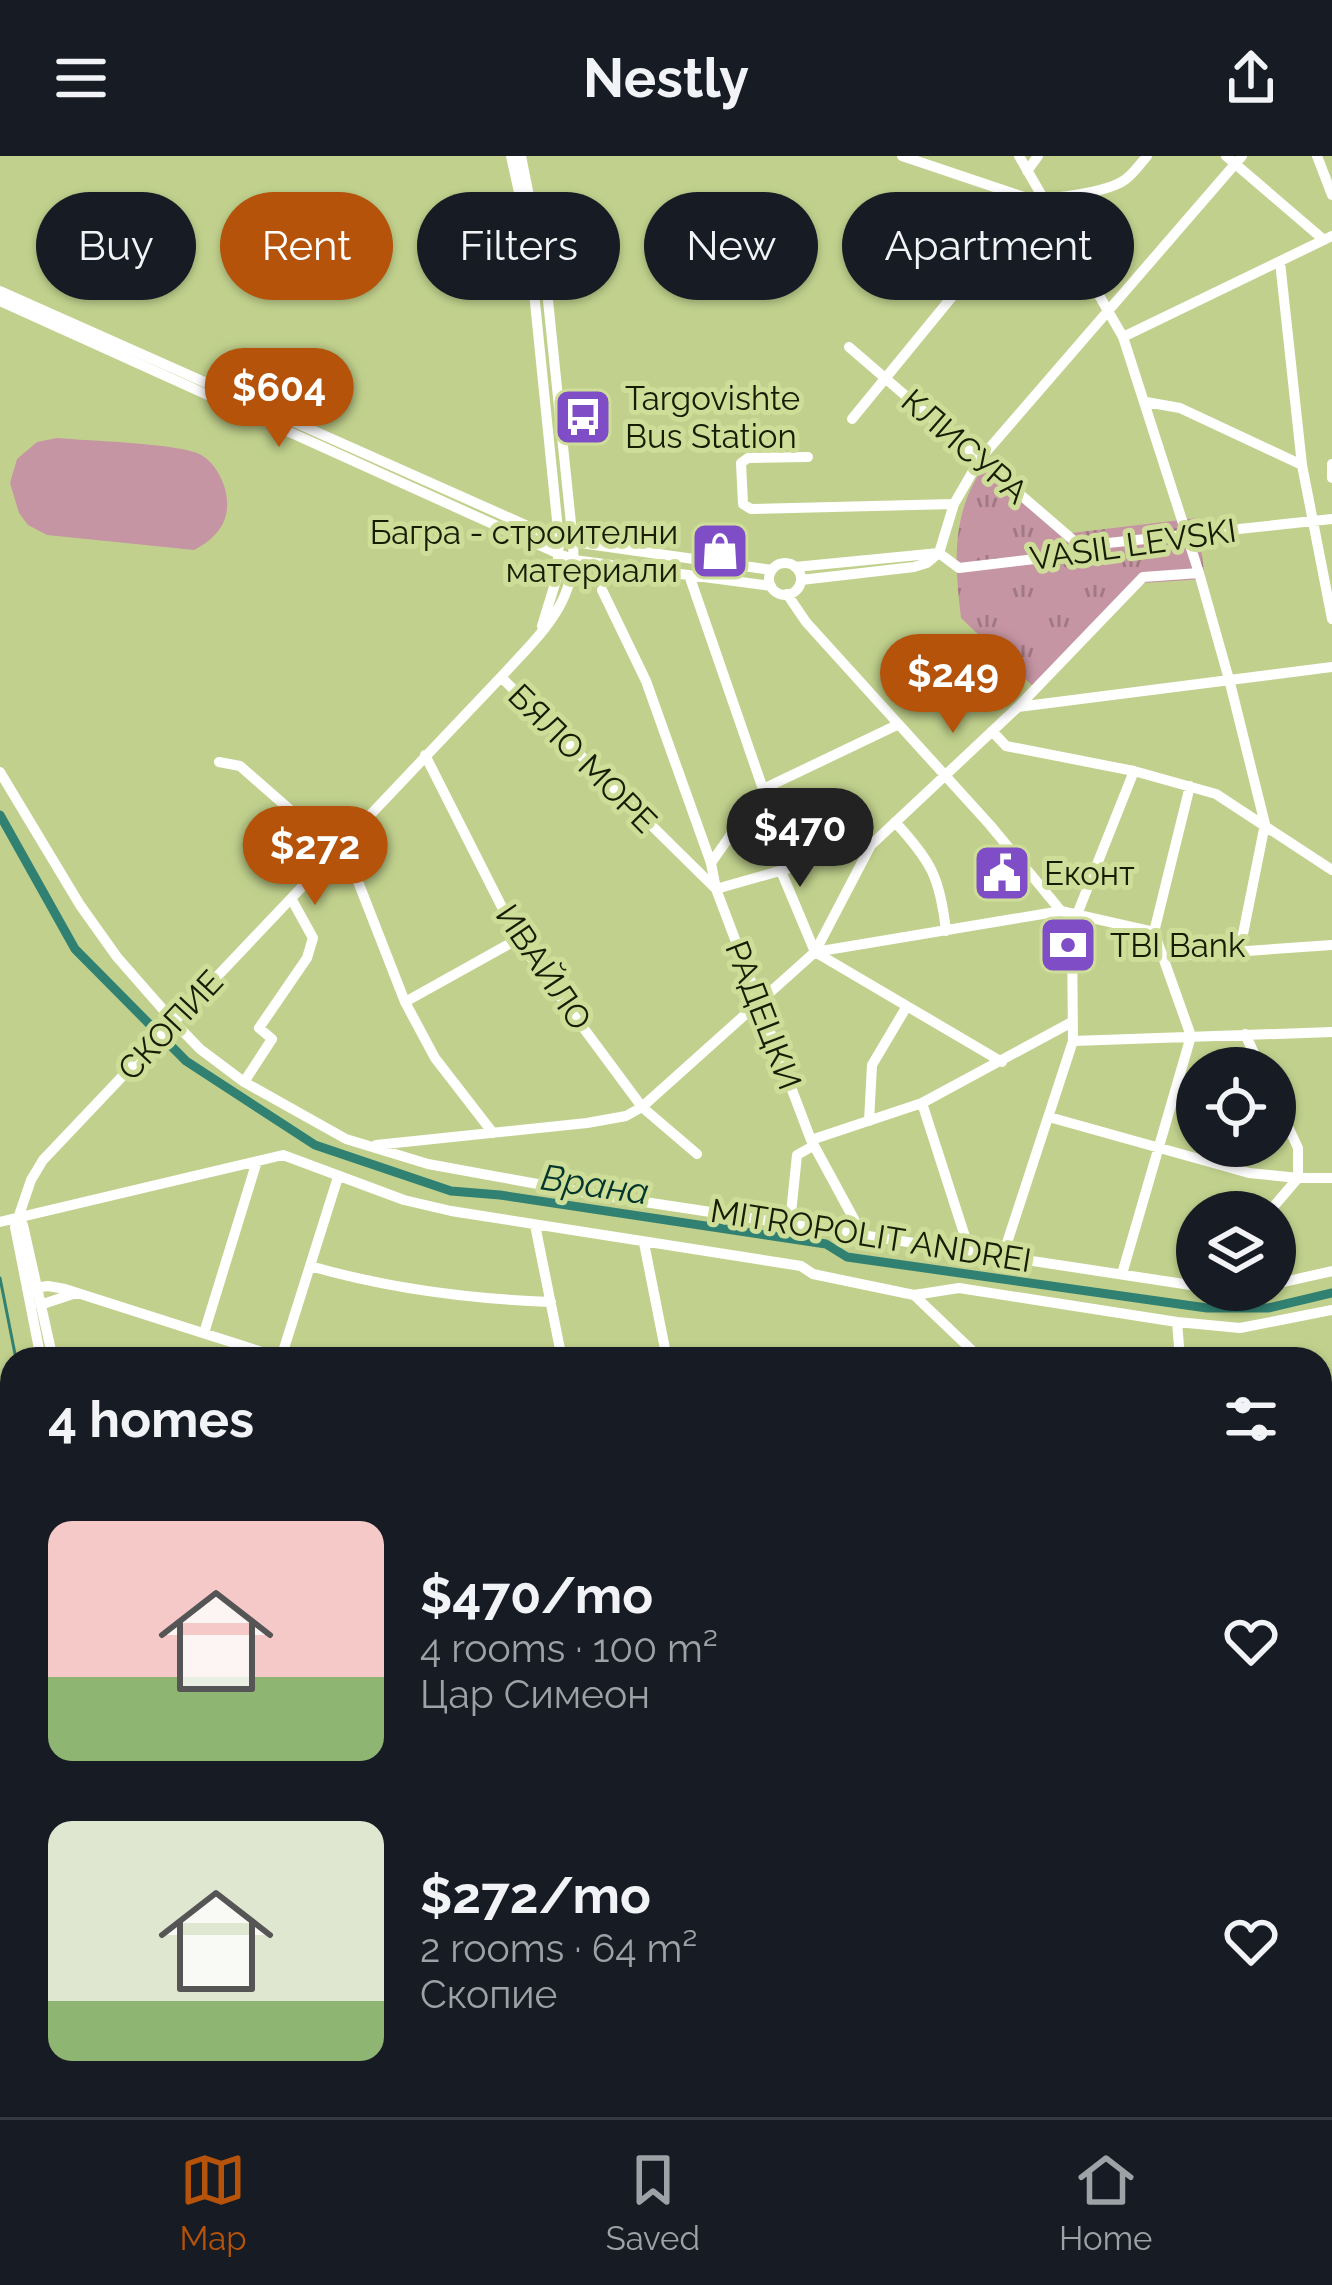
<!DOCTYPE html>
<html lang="en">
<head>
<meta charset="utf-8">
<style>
	body { margin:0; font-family:Raleway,sans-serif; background:#20242c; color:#f1f3f6; height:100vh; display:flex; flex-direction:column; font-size:45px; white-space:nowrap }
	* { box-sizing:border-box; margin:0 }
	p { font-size:39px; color:#9ea1a6 }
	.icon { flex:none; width:66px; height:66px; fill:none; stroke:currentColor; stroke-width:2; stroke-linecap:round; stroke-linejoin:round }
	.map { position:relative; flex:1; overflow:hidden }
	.sheet { position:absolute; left:0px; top:1191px; width:1332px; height:771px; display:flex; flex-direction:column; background:#171b24; border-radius:36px 36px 0 0; box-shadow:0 3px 9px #0004 }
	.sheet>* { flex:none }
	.hud { position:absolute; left:36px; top:36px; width:1260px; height:108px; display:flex; gap:24px }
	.fabs { position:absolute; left:1176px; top:891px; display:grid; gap:24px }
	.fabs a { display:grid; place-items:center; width:120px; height:120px; border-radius:50%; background:#171b24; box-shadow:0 3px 9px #0004; font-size:60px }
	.price { position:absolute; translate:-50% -102px; padding:0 27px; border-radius:42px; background:#b45309; color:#fff; font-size:39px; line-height:78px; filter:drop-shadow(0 3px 6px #0008) }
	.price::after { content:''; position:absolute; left:50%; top:72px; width:36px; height:27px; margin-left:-18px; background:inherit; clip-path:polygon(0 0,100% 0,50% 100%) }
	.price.active { background:#222; color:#fff }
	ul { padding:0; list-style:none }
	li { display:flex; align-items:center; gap:36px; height:300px; padding:0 48px }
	li span { display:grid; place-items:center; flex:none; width:336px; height:240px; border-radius:24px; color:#555 }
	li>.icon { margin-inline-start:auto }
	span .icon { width:144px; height:144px; fill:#fffc; stroke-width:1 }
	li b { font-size:51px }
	h2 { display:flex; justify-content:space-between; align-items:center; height:144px; padding:0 48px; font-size:51px }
	.chip { padding:0 42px; border-radius:54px; background:#171b24; box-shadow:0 3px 9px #0004; font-size:42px; line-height:108px }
	.chip.active { background:#b45309; color:#fff }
	header { display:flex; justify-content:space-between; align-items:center; height:156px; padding:0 48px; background:#171b24; font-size:54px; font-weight:700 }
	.tab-bar { display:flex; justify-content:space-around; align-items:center; height:168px; border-top:3px solid #363941; background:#171b24; font-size:33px; color:#9ea1a6 }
	.tab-bar a { display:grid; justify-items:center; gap:6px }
	.tab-bar .active { color:#b45309 }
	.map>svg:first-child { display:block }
	.grass { fill:url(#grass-tufts) }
	.pitch { fill:#c695a4 }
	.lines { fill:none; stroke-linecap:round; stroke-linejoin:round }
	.stream { stroke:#318173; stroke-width:3 }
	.canal { stroke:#318173; stroke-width:9 }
	.minor { stroke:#fff; stroke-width:10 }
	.major { stroke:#efcaac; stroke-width:14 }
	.labels { text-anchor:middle; stroke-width:10; stroke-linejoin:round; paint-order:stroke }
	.poi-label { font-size:33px; fill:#171c03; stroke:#cede99; text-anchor:start }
	.street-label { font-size:33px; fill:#171c03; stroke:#cede99 }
	.water-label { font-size:36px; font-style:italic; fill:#02352d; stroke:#cede99 }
</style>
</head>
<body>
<header><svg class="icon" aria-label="menu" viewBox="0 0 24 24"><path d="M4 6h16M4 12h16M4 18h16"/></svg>Nestly<svg class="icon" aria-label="share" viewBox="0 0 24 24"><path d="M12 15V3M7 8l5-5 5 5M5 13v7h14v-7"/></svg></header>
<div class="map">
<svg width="1332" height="1961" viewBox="0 0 1332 1961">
	<defs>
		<pattern id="grass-tufts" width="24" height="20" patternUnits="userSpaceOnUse" patternTransform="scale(3)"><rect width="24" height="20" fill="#c695a4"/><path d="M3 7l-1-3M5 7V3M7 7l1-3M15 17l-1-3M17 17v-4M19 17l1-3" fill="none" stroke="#a07983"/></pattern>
	</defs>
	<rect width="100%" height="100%" fill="#c1d18d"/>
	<!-- grass -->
	<path class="grass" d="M988,305L1071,377L1197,362L1205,423L1143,427L1038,535L961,462C954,404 951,353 988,305Z"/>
	<!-- pitch -->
	<path class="pitch" d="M57,282C91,285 170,287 197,297C217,305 229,333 227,352C226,372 210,386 194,394L47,379L28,369L19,357L10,327L17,303L37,286Z"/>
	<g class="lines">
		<!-- stream -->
		<path class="stream" d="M0,1122L16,1203
			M1244,1950L1273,1961"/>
		<!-- canal -->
		<path class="canal" d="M0,659L75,793L186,905L315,989L451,1035L500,1039L826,1088L847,1101L1207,1152H1268L1332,1137"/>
		<!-- minor -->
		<path class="minor" d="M511,0L528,77L559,384L557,421L542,470
			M902,0L1027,42C1049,44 1108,37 1126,23C1134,17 1141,7 1147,0
			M1019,0L1123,181L1199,417L1230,527L1265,668L1240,793
			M1226,0L1324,84
			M1317,0L1332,39
			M1027,15L1038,0
			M1280,106L1302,309L1332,463
			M0,135L559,384L772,414
			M0,145L559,398L574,404L771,430
			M1123,181L1332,80
			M849,191L1080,390
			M1146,246L1180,252L1302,309
			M852,263L1014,65L1027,42
			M808,301L748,302L741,307L743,348L751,353L954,348
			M1332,308V322
			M939,397L954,348L980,303L1242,0
			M769 423a16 16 0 1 1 32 0a16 16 0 1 1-32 0Z
			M795,411L939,397L959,412L1076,398L1080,390L1332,363
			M689,419L763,633L711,707
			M801,424L914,411L927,407L939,397
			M602,434L646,525L711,707L716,733L811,984L862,1078
			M787,438L806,466L990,669L1061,755
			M501,521L716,733L871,689
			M1018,551L1332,511
			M992,575L1006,590L1134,615L1216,638L1332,714
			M425,599L519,785L642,951L697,998
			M219,606L240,610L336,694L357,723L405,846L435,902L493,977
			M0,616L80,749L117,801L174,866L200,893L244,926L346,983L428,1008L592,1038L1197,1130
			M763,633L897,569
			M895,666C931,705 940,721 946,775
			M781,715L815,796L1002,906
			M815,796L1061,755L1154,776
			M1161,801L1332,789
			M405,846L518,783
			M1245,878L1261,912
			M1073,885L1332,876
			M244,926L272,883L259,872L307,802L313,782L292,744
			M922,947L969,1093
			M1049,961L1249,1017L1298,1022V992L1275,943
			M869,965L872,909L907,850
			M811,984L922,947L1072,866
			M376,989L587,967L626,960L642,951L815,796L871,689L1018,551L1143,421L1199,417
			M1269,1056L1298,1022H1332
			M17,1062L23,1069L53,1203
			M0,1066L283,999L404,1044L451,1055L801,1110L813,1118L914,1139L959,1132L1177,1166
			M790,1067L797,999L813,990
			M535,1069L562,1203
			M644,1087L667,1203
			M1003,1099L1073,885L1072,777L1076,761L1134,615
			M310,1110C390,1133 468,1143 551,1146
			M1122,1118L1191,880L1154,776L1190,630
			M1275,1128L1332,1115
			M27,1133L48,1130L65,1133L284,1203
			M914,1139L981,1203
			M40,1149L76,1137
			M204,1177L257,1005
			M281,1202L338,1021
			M41,1203L15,1071L31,1024L43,1004L501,521C538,480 578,447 573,387L546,125L521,0
			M1180,1203L1177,1166L1240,1172L1332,1154
			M1320,1286L1332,1285
			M0,1291L12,1364
			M1320,1356L1332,1309
			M1320,1382L1332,1386
			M1324,1621L1332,1603
			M1328,1632L1332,1663
			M0,1657L12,1658
			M1320,1672L1332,1669
			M1320,1812L1332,1810"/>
		<!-- major -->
		<path class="major" d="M0,1695L12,1699
			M0,1764L12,1771
			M461,1950L479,1961"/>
	</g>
	<!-- icons -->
	<defs>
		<g id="bus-square" transform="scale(3)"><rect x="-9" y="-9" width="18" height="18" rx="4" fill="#7f4ec6" stroke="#cede99"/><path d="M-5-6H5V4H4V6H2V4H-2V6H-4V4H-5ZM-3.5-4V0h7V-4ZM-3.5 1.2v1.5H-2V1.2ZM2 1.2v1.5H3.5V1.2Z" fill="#fff"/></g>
		<g id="shop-square" transform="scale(3)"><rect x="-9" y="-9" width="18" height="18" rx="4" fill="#7f4ec6" stroke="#cede99"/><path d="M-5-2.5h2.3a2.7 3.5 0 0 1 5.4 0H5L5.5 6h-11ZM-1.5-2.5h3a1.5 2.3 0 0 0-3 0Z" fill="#fff"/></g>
		<g id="civic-square" transform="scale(3)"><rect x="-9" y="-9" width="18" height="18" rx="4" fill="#7f4ec6" stroke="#cede99"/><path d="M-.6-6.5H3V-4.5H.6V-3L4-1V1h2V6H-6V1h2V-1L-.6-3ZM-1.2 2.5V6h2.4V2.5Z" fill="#fff"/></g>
		<g id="bank-square" transform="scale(3)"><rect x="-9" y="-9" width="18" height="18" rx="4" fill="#7f4ec6" stroke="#cede99"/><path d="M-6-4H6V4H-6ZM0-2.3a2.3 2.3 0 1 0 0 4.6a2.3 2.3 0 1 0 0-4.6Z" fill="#fff"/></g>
	</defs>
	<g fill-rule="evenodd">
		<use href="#bus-square" x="583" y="261"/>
		<use href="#shop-square" x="720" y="395"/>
		<use href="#civic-square" x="1002" y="717"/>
		<use href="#bank-square" x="1068" y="789"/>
	</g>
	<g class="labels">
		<!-- poi labels -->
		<g class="poi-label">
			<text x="625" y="254">Targovishte<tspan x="625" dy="38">Bus Station</tspan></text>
			<text x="678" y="388" text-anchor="end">Багра - строителни<tspan x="678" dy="38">материали</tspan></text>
			<text x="1044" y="729">Еконт</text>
			<text x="1110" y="801">TBI Bank</text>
		</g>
		<!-- street labels -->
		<g class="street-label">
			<text transform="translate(965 290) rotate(41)" y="12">КЛИСУРА</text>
			<text transform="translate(1133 388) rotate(-8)" y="12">VASIL LEVSKI</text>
			<text transform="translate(583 602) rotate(45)" y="12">БЯЛО МОРЕ</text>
			<text transform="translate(544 811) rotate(56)" y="12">ИВАЙЛО</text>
			<text transform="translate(764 859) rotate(69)" y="12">РАДЕЦКИ</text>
			<text transform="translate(170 869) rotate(-47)" y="12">СКОПИЕ</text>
			<text transform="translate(871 1079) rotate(9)" y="12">MITROPOLIT ANDREI</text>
		</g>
		<!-- water labels -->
		<g class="water-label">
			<text transform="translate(595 1028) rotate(8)" y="13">Врана</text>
		</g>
	</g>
</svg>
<div class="fabs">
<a><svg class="icon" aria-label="locate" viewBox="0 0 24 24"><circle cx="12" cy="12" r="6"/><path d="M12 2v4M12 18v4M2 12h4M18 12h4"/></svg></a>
<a><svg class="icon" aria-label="layers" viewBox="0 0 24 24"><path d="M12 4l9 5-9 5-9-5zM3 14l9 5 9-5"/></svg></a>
</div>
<b class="price" style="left:279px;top:294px">$604</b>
<b class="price" style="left:953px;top:580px">$249</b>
<b class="price active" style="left:800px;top:734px">$470</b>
<b class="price" style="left:315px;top:752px">$272</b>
<div class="hud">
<a class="chip">Buy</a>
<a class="chip active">Rent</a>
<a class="chip">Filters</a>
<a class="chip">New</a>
<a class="chip">Apartment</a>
</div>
<section class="sheet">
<h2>4 homes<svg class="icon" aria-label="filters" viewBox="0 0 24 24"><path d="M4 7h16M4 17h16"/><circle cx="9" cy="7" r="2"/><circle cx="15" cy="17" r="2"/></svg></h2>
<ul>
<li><span style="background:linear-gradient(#f6c9c9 65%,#8fb573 0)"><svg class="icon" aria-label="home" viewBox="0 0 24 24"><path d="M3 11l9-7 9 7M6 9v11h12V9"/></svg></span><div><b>$470/mo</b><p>4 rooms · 100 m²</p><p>Цар Симеон</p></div><svg class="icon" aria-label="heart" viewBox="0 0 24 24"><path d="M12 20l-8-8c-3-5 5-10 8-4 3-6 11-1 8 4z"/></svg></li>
<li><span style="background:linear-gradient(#dfe7d0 75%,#8fb573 0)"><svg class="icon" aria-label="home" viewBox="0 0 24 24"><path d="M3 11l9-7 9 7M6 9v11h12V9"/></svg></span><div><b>$272/mo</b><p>2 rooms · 64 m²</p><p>Скопие</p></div><svg class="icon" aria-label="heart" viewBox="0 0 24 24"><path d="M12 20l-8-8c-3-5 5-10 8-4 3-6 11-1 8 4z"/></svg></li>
</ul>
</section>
</div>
<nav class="tab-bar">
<a class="active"><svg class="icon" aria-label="map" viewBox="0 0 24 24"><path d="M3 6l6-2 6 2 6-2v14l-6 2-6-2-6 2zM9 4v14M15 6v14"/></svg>Map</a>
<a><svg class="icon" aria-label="saved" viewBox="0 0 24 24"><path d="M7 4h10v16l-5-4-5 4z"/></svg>Saved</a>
<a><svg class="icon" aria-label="home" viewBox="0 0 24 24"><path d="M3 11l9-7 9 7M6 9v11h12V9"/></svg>Home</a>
</nav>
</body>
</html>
